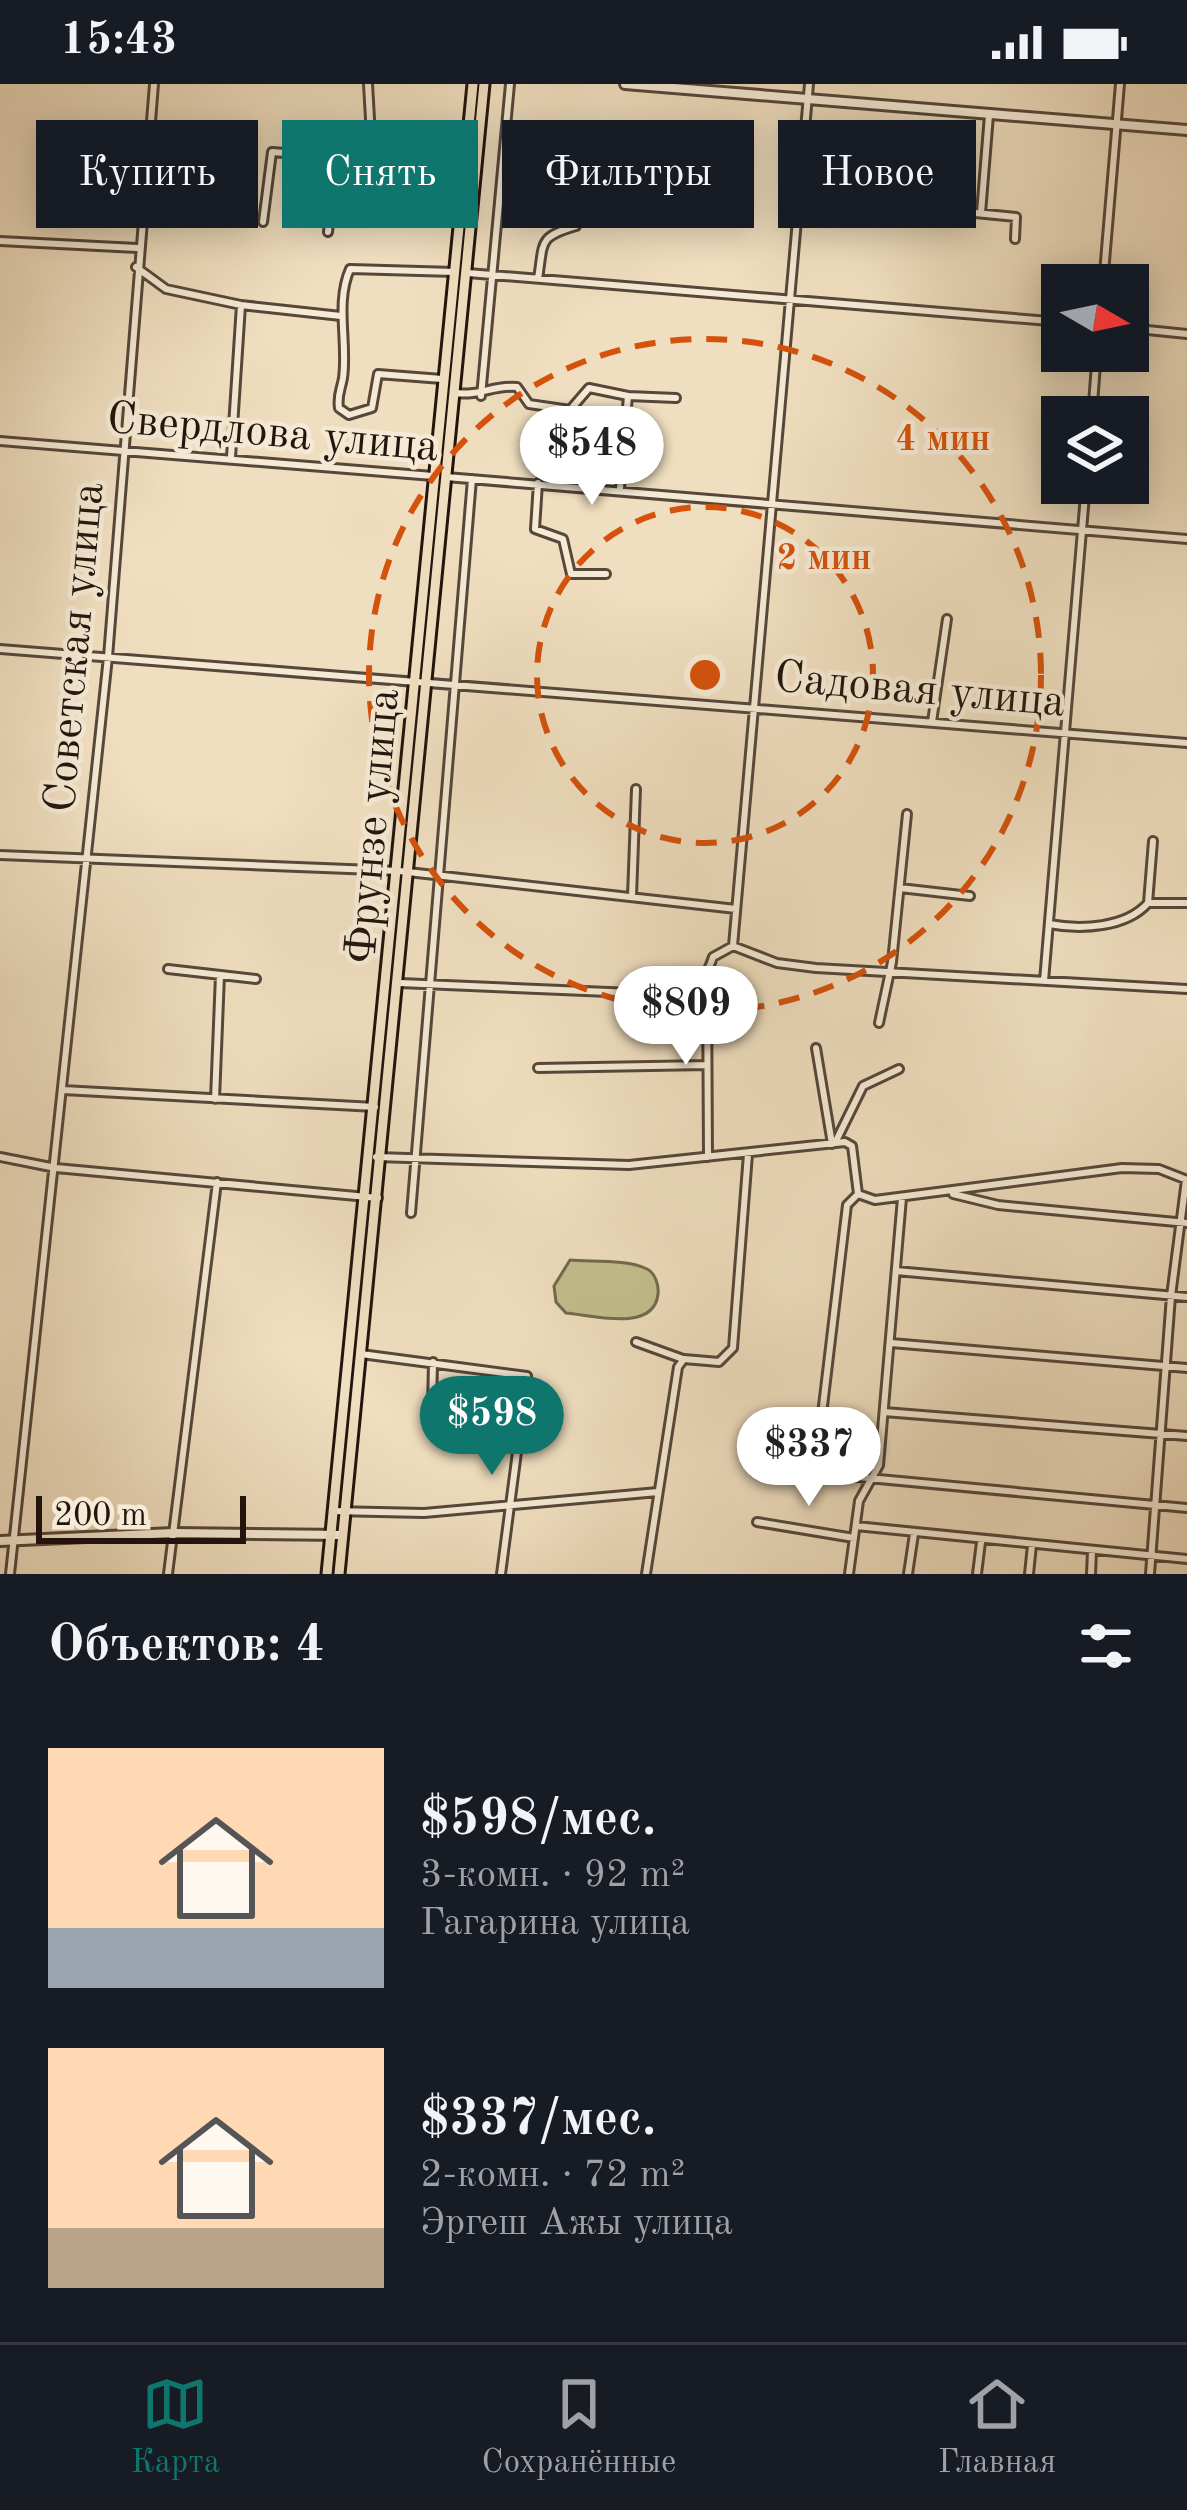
<!DOCTYPE html>
<html lang="ru">
<head>
<meta charset="utf-8">
<style>
	body { margin:0; font-family:"Old Standard TT",serif; background:#20242c; color:#f1f3f6; height:100vh; display:flex; flex-direction:column; font-size:45px; white-space:nowrap }
	* { box-sizing:border-box; margin:0 }
	p { font-size:39px; color:#9ea1a6 }
	.icon { flex:none; width:66px; height:66px; fill:none; stroke:currentColor; stroke-width:2; stroke-linecap:round; stroke-linejoin:round }
	.map { position:relative; height:1490px; overflow:hidden }
	.drawer { display:flex; flex-direction:column; background:#171b24; flex:1 }
	.drawer>* { flex:none }
	.hud { position:absolute; left:36px; top:36px; width:1116px; height:108px; display:flex; gap:24px }
	.needle { width:78px; rotate:99deg }
	.buttons { position:absolute; left:1041px; top:180px; display:grid; gap:24px }
	.buttons a { display:grid; place-items:center; width:108px; height:108px; border-radius:0px; background:#171b24; box-shadow:0 6px 30px #0003; font-size:60px }
	.scale { position:absolute; left:36px; bottom:30px; width:210px; box-sizing:border-box; padding-left:12px; border:6px solid #23150d; border-top:0; font-size:33px; line-height:42px; white-space:nowrap; color:#23150d; -webkit-text-stroke:9px #f5ead5; paint-order:stroke }
	.price { position:absolute; translate:-50% -102px; padding:0 27px; border-radius:42px; background:#fff; color:#222; font-size:39px; line-height:78px; filter:drop-shadow(0 3px 6px #0008) }
	.price::after { content:''; position:absolute; left:50%; top:72px; width:36px; height:27px; margin-left:-18px; background:inherit; clip-path:polygon(0 0,100% 0,50% 100%) }
	.price.active { background:#0f766e; color:#fff }
	ul { padding:0; list-style:none }
	li { display:flex; align-items:center; gap:36px; height:300px; padding:0 48px }
	li span { display:grid; place-items:center; flex:none; width:336px; height:240px; border-radius:0px; color:#555 }
	li>.icon { margin-inline-start:auto }
	span .icon { width:144px; height:144px; fill:#fffc; stroke-width:1 }
	li b { font-size:51px }
	h2 { display:flex; justify-content:space-between; align-items:center; height:144px; padding:0 48px; font-size:51px }
	.pill { padding:0 42px; border-radius:0px; background:#171b24; box-shadow:0 6px 30px #0003; font-size:42px; line-height:108px }
	.pill.active { background:#0f766e; color:#fff }
	.status { display:flex; justify-content:space-between; align-items:center; height:84px; padding:0 60px; background:#171b24; direction:ltr }
	.status svg { height:33px; fill:currentColor }
	.menu { display:flex; justify-content:space-around; align-items:center; height:168px; border-top:3px solid #363941; background:#171b24; font-size:33px; color:#9ea1a6 }
	.menu a { display:grid; justify-items:center; gap:6px }
	.menu .active { color:#0f766e }
	.map>svg:first-child { display:block }
	.green { fill:#c1bf8c; stroke:#726a4c; stroke-width:3 }
	.lines { fill:none; stroke-linecap:round; stroke-linejoin:round }
	.minor-casing { stroke:#56473a; stroke-width:12 }
	.tertiary-casing { stroke:#56473a; stroke-width:14 }
	.primary-casing { stroke:#23150d; stroke-width:15 }
	.minor { stroke:#f5ead5; stroke-width:6 }
	.tertiary { stroke:#f5ead5; stroke-width:8 }
	.primary { stroke:#efdebf; stroke-width:9 }
	.ring { fill:none; stroke:#d4520c; stroke-width:6; stroke-dasharray:21 15 }
	.labels { text-anchor:middle; stroke-width:9; stroke-linejoin:round; paint-order:stroke }
	.street-label { font-size:45px; fill:#23150d; stroke:#f5ead5 }
	.centre { fill:#d4520c; stroke:#f5ead5; stroke-width:6 }
	.ring-label { font-size:36px; text-anchor:middle; font-weight:bold; fill:#d4520c; stroke:#f5ead5; stroke-width:9; stroke-linejoin:round; paint-order:stroke }
</style>
</head>
<body>
<div class="status"><b>15:43</b><svg viewBox="0 0 49 12"><path d="M0 12V9h3v3zM5 12V6h3v6zM10 12V3h3v9zM15 12V0h3v12zM26 1h20v11H26zM47 4h2v5h-2z"/></svg></div>
<div class="map">
<svg width="1187" height="1490" viewBox="0 0 1187 1490">
	<rect width="100%" height="100%" fill="#efdebf"/>
	<filter id="stains"><feTurbulence type="fractalNoise" baseFrequency=".00167" numOctaves="4"/><feColorMatrix values="0 0 0 0 .2 0 0 0 0 .09 0 0 0 0 .02 0 0 0 .5 -.17"/></filter>
	<radialGradient id="worn" r=".72"><stop offset=".6" stop-color="#630" stop-opacity="0"/><stop offset="1" stop-color="#630" stop-opacity=".3"/></radialGradient>
	<!-- green -->
	<path class="green" d="M570,1176C591,1178 628,1175 647,1185C655,1189 659,1201 658,1210C654,1249 592,1231 566,1229L556,1218L554,1202Z"/>
	<g class="lines">
		<!-- minor casing -->
		<g class="minor-casing">
			<path id="minor" d="M924,124L1016,133L1015,155
				M981,129L989,31
				M263,138L272,68L337,73
				M328,148L337,69L356,76L372,70L368,0
				M0,157L137,164
				M136,183L166,205L241,221L341,232
				M468,189L1062,238
				M538,195C544,157 538,153 576,142L585,99L683,105
				M1103,201L1120,0
				M1128,244L1187,250
				M442,295L378,290L372,324L349,331L339,324C337,311 341,306 343,294C348,258 335,219 350,185L455,188
				M454,309C482,312 492,301 517,303L529,320L570,326L589,304L628,312
				M481,312L510,0
				M1092,333L1097,267
				M0,357L433,392
				M231,373L241,221
				M446,393L1187,455
				M538,399L535,445L563,455L571,490H606
				M620,404L628,312L676,314
				M0,565L1187,659
				M932,638L947,535
				M0,771L399,787L736,825
				M900,804L970,812
				M632,812L636,705
				M1148,819L1153,757
				M1049,840C1081,846 1126,844 1148,819H1187
				M733,862L809,0
				M733,862L777,879L816,884L1187,905
				M168,885L256,895
				M707,892L708,1073
				M1044,897L1086,399
				M400,899L656,910C686,906 704,903 713,873L733,862
				M879,939L892,878L907,730
				M816,964L832,1060
				M538,984L707,981
				M63,1006L375,1023
				M215,1015L220,891
				M835,1059L863,1002L899,985
				M0,1073L56,1084L378,1114
				M376,1073L629,1081L845,1058L852,1062L858,1110L875,1116L1122,1084L1159,1085L1187,1096
				M858,1110L847,1121L815,1389L1187,1424
				M953,1110L998,1121L1187,1139
				M411,1129L472,395
				M896,1187L1187,1213
				M636,1258L683,1275
				M891,1259L1187,1284
				M361,1270L527,1292L501,1490
				M433,1278L432,1325L448,1346
				M884,1328L1187,1352
				M333,1427L424,1429L658,1408
				M757,1438L854,1454
				M856,1442L1187,1475
				M10,1490L108,573L154,0
				M168,1490L217,1098
				M646,1490L678,1283L684,1275L719,1278L733,1264L748,1070
				M849,1490L859,1417L879,1381L902,1114
				M908,1490L914,1450
				M977,1490L981,1458
				M1029,1490L1032,1461
				M1091,1490L1092,1467
				M1150,1490L1171,1212L1186,1096"/>
		</g>
		<!-- tertiary casing -->
		<g class="tertiary-casing">
			<path id="tertiary" d="M625,0L1187,46
				M0,1457L173,1449L343,1451"/>
		</g>
		<!-- primary casing -->
		<g class="primary-casing">
			<path id="primary" d="M327,1490L473,0
				M339,1490L484,0"/>
		</g>
		<!-- minor -->
		<use href="#minor" class="minor"/>
		<!-- tertiary -->
		<use href="#tertiary" class="tertiary"/>
		<!-- primary -->
		<use href="#primary" class="primary"/>
	</g>
	<!-- distance rings -->
	<g class="ring">
		<circle cx="705" cy="591" r="168"/>
		<circle cx="705" cy="591" r="336"/>
	</g>
	<g class="labels">
		<!-- street labels -->
		<g class="street-label">
			<text transform="translate(273 346) rotate(5)" y="16">Свердлова улица</text>
			<text transform="translate(72 563) rotate(-85)" y="16">Советская улица</text>
			<text transform="translate(920 603) rotate(5)" y="16">Садовая улица</text>
			<text transform="translate(370 742) rotate(-85)" y="16">Фрунзе улица</text>
		</g>
	</g>
	<circle cx="705" cy="591" r="18" class="centre"/>
	<g class="ring-label">
		<text x="943" y="366">4 мин</text>
		<text x="824" y="485">2 мин</text>
	</g>
	<rect width="100%" height="100%" filter="url(#stains)"/>
	<rect width="100%" height="100%" fill="url(#worn)"/>
</svg>
<div class="buttons">
<a><svg class="needle" viewBox="-14 -14 28 28"><path d="M0-13l5 13h-10z" fill="#e53935"/><path d="M0 13l5-13h-10z" fill="#9ea1a6"/></svg></a>
<a><svg class="icon" aria-label="layers" viewBox="0 0 24 24"><path d="M12 4l9 5-9 5-9-5zM3 14l9 5 9-5"/></svg></a>
</div>
<div class="scale">200 m</div>
<b class="price" style="left:592px;top:424px">$548</b>
<b class="price" style="left:686px;top:984px">$809</b>
<b class="price active" style="left:492px;top:1394px">$598</b>
<b class="price" style="left:809px;top:1425px">$337</b>
<div class="hud">
<a class="pill">Купить</a>
<a class="pill active">Снять</a>
<a class="pill">Фильтры</a>
<a class="pill">Новое</a>
</div>
</div>
<section class="drawer">
<h2>Объектов: 4<svg class="icon" aria-label="filters" viewBox="0 0 24 24"><path d="M4 7h16M4 17h16"/><circle cx="9" cy="7" r="2"/><circle cx="15" cy="17" r="2"/></svg></h2>
<ul>
<li><span style="background:linear-gradient(#ffd9b3 75%,#9aa5b1 0)"><svg class="icon" aria-label="home" viewBox="0 0 24 24"><path d="M3 11l9-7 9 7M6 9v11h12V9"/></svg></span><div><b>$598/мес.</b><p>3-комн. · 92 m²</p><p>Гагарина улица</p></div></li>
<li><span style="background:linear-gradient(#ffd9b3 75%,#b9a48a 0)"><svg class="icon" aria-label="home" viewBox="0 0 24 24"><path d="M3 11l9-7 9 7M6 9v11h12V9"/></svg></span><div><b>$337/мес.</b><p>2-комн. · 72 m²</p><p>Эргеш Ажы улица</p></div></li>
</ul>
</section>
<nav class="menu">
<a class="active"><svg class="icon" aria-label="map" viewBox="0 0 24 24"><path d="M3 6l6-2 6 2 6-2v14l-6 2-6-2-6 2zM9 4v14M15 6v14"/></svg>Карта</a>
<a><svg class="icon" aria-label="saved" viewBox="0 0 24 24"><path d="M7 4h10v16l-5-4-5 4z"/></svg>Сохранённые</a>
<a><svg class="icon" aria-label="home" viewBox="0 0 24 24"><path d="M3 11l9-7 9 7M6 9v11h12V9"/></svg>Главная</a>
</nav>
</body>
</html>
